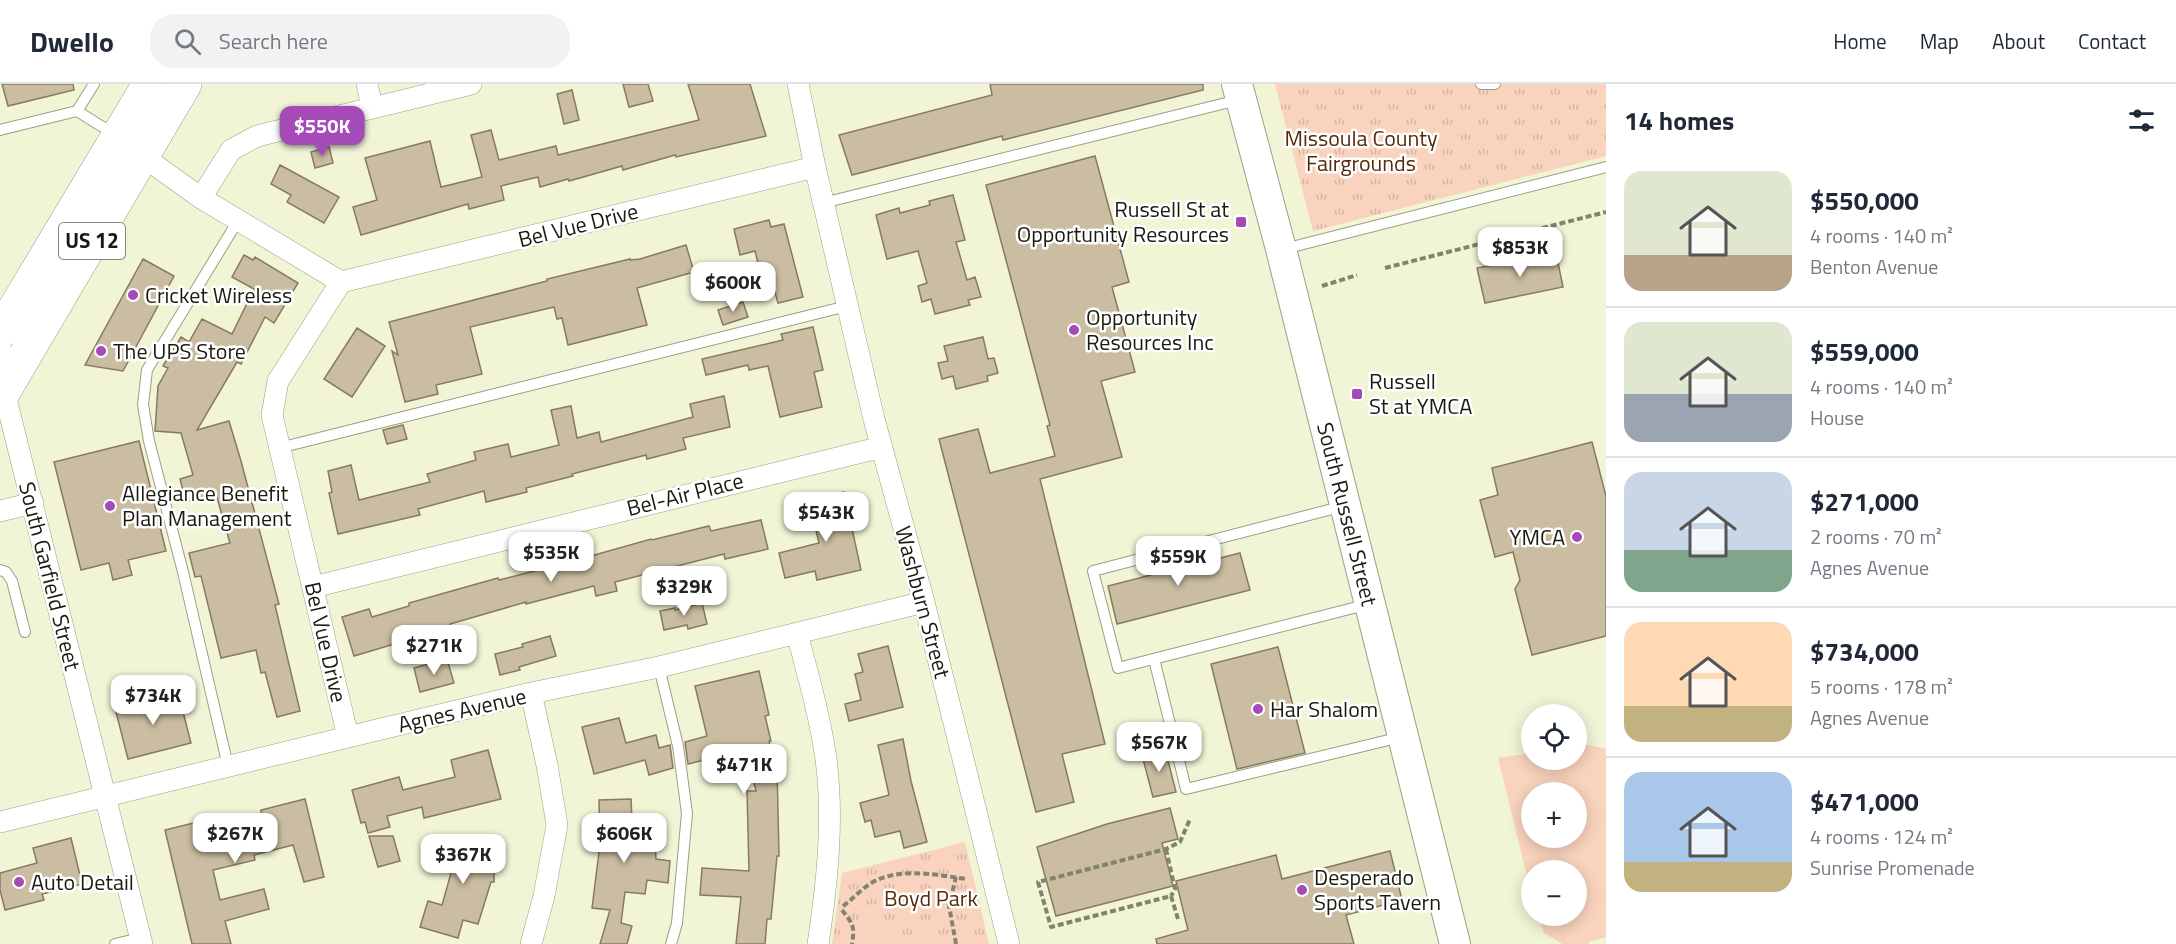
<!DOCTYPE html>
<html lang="en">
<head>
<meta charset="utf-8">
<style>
	body { margin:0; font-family:"Titillium Web",sans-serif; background:#f2f2f3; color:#1f2937; height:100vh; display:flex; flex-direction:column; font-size:22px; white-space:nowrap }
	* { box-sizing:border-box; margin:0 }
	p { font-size:20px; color:#747a83 }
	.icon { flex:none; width:33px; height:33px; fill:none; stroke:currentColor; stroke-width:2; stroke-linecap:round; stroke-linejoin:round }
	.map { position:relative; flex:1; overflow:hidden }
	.details { display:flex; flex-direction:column; background:#fff; width:570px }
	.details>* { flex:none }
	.controls { position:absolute; left:1521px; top:620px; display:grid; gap:12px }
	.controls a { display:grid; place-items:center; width:66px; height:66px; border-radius:50%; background:#fff; box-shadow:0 3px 15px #0003; font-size:30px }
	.price { position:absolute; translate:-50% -51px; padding:0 14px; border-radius:12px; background:#fff; color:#222; font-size:20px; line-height:39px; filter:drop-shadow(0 2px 3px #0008) }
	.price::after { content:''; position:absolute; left:50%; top:36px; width:18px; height:14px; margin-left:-9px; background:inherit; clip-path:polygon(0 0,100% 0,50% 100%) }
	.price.on { background:#a44bb7; color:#fff }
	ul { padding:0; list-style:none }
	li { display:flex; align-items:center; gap:18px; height:150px; padding:0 18px }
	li+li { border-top:2px solid #e0e1e3 }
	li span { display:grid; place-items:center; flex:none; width:168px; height:120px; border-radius:18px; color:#555 }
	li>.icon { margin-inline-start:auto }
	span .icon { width:72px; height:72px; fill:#fffc; stroke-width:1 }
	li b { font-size:26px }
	h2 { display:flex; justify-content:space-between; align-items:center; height:72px; padding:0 18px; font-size:26px }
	header { display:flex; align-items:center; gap:36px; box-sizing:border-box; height:84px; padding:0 30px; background:#fff; border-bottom:2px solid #e0e1e3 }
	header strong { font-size:28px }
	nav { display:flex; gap:33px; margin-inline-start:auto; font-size:21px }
	.search { width:420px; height:54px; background:#f2f2f3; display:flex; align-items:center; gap:15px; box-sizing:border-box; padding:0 21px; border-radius:24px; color:#747a83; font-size:22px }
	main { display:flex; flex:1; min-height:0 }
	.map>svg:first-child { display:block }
	.grass { fill:url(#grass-tufts) }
	.pitch { fill:#f9d3bd; fill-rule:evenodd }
	.building { fill:#cbbda1; stroke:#877a60; stroke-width:1.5 }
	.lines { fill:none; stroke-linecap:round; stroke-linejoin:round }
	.service-casing { stroke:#9c9f83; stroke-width:12 }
	.minor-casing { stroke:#9c9f83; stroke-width:22 }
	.secondary-casing { stroke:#9c9f83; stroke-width:32 }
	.trunk-casing { stroke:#9c9f83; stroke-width:34 }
	.path { stroke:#828470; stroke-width:4; stroke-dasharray:6 3; stroke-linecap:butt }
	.service { stroke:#fff; stroke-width:10 }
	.minor { stroke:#fff; stroke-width:21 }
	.secondary { stroke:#fff; stroke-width:30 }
	.trunk { stroke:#fff; stroke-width:33 }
	.poi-dot { fill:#a44bb7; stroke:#fff; stroke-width:2 }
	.labels { text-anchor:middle; stroke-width:5; stroke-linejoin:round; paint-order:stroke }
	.shield { fill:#fff; stroke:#5f5f58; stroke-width:1.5 }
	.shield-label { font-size:21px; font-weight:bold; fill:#1a1b10 }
	.park-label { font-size:22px; fill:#562a0b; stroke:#fff }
	.poi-label { font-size:22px; fill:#1a1b10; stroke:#fff; text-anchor:start }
	.street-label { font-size:22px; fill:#1a1b10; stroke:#fff }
</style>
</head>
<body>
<header>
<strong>Dwello</strong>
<div class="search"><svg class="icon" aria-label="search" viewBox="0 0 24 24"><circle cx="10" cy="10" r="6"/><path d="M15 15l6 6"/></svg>Search here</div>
<nav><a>Home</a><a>Map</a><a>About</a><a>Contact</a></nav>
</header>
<main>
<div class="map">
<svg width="1606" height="860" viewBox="0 0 1606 860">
	<defs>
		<pattern id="grass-tufts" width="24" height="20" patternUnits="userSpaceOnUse" patternTransform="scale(1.5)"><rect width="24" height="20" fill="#f9d3bd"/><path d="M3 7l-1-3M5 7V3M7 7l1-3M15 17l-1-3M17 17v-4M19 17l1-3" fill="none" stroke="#d5b5a1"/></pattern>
	</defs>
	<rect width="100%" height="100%" fill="#f1f5d6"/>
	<!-- grass -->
	<path class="grass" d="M1275,0H1606V72L1313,147Z
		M965,758L989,860H832L842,789Z"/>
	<!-- pitch -->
	<path class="pitch" d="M1588,661L1606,665V853L1589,858V860H1563L1544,849L1538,834L1544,831H1576V786H1532L1531,808L1498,674L1531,669L1532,675H1576L1577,662ZM1532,708H1576V753H1532Z
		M864,842L889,847L887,860H860Z"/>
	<!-- building -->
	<path class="building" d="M2,0H73L74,6L8,22Z
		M623,0H648L653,17L629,23Z
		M688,0H750L766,52L676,73L675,71L623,86L622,82L569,97L568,95L540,103L538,93L501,102L504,116L469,125L468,120L361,151L353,123L377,116L365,74L430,57L441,103L482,93L471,51L491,46L499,76L556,62L558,71L699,36Z
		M990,0H1203V6L1003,56L1002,52L852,91L839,51L992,11Z
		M572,6L579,36L564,40L557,10Z
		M329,63L333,79L315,84L311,68Z
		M1095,72L1129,198L1112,203L1135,288L1101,297L1122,373L1040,395L1105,660L1062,670L1074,718L1036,728L939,355L978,345L990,389L1055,372L1047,342L1050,341L986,101Z
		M280,81L339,113L324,139L287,118L291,111L271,100Z
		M953,111L965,156L956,158L967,196L975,193L981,213L968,216L970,221L935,230L931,215L922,218L918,202L927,199L918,167L887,175L876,131L899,124L900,129L930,121L929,117Z
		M769,136L771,143L784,140L803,213L778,219L774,205L765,207L755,167L740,171L734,145Z
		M686,161L694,188L637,204L647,241L568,261L562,234L557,235L554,223L470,243L482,290L436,301L438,310L405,318L392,267L398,271L389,238L547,197V195L630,175V176L640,175Z
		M1556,169L1563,203L1485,219L1477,184Z
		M244,171L253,176L255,173L298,199L274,239L265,233L241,280L237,278L197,346L229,337L241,377L279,520L275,521L300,627L277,633L265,588L261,589L256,566L221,574L201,492L195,493L189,469L230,459L216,410L186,418L180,395L193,391L181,349L155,347L158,302L168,284L163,282L181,253L189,258L202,235L232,250L254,205L232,193Z
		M143,175L174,192L123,287L85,281Z
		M743,218L748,233L723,241L718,226Z
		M813,243L823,286L814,288L822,323L780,333L768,282L749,286L748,281L706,291L702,275L783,256L781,250Z
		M357,244L385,262L352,313L324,295Z
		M983,253L988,275L994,274L998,289L987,292L988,297L956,305L953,292L942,295L938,279L948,277L944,262Z
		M724,312L730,343L683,354L686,365L647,375L646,371L572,390L573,392L526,404L527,408L486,418L484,407L418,425L420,431L338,450L329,409L332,408L328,387L351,381L359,416L430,398L427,390L476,376L474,368L508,360L511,373L559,361L551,326L571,322L577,354L599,348L601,358L693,333L690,320Z
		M403,341L407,355L387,360L383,346Z
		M139,357L166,467L128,476L132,491L113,496L109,479L81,486L54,378Z
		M1592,358L1606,412V552L1532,571L1515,505L1520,496L1513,468L1495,473L1480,416L1498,411L1492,384Z
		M844,408L861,486L817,496L815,487L785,494L779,469L819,459L809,417Z
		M761,436L768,465L725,475L724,470L615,498L617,507L596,512L594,502L526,520V518L450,540V542L400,555L401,558L354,572L342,533L369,525L372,533L409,522V519L498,494L499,496L566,479L651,455L652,456L709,442L711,447Z
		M1240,469L1250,506L1117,540L1108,502L1151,491L1148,481L1171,475L1173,486Z
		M702,519L707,540L688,545L687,541L664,546L660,527L675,524V526Z
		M550,552L556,572L519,583L520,586L500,591L495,570L523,563L522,560Z
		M888,562L903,623L849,637L845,620L861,616L855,590L863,588L858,570Z
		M1278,563L1305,669L1237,685L1211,580Z
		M447,575L454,599L420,608L414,584Z
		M759,587L769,631L765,632L771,657H769L775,684L777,683L779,772H777L771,835H767L765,860H736L741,813L700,811L702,784L749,787L747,707H756L748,674L735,677L733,669L688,680L685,658L707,652L695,602Z
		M178,608L191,659L128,675L115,624Z
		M619,634L626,659L656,651L659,664L670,661L673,684L649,691L645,676L594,690L582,643Z
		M903,655L911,697L927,758L904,764L900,747L875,753L871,736L865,738L860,719L889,711L878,661Z
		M1165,665L1176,708L1153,713L1142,671Z
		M488,666L501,715L424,734L422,723L387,732L390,743L368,749L365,738L361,739L352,706L399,693L403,706L455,693L451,676Z
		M305,715L324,793L304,798L293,761L254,771L255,776L213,786L220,816L264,805L269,825L225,837L231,860H192L165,746L198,738L200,745L261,730V726Z
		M631,715L632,735L654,734L656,775L670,777L668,799L647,796L645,810L625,808L621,839L632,842L627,860H600L610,826L592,824L600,760L599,716Z
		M1170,724L1178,755L1162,759L1173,802L1056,832L1037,763L1107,740Z
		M369,752H393L400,777L378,783Z
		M443,753H494V798H491L478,840L463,836L458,854L420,843L428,817L442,821L453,782H443Z
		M71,754L82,800L42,810L44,816L5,826L0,806V789L37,779L33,764Z
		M1390,767L1402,816L1346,831L1354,860H1157L1156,855L1188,846L1176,797L1276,771L1282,795Z"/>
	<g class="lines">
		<!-- service casing -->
		<g class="service-casing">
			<path id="service" d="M1481,0H1495
				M77,27L94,0
				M0,46L77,27L114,50
				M823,119L1238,16
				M1284,165L1606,83
				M279,364L847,222
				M1344,422L1093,487L1118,584L1369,520
				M0,486L6,488L12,497L25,548
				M1154,575L1186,705L1401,653
				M659,583L678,662L687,729L677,839L671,860
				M228,682L183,488L149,357L143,321L147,286L239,135
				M115,860L140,854"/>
		</g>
		<!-- minor casing -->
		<g class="minor-casing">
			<path id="minor" d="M367,0L372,23
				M798,0L815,83L874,335L924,518L1009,860
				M134,66L201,114L341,198
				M201,114L231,66L257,52L471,0
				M0,262L4,307L142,860
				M0,427L33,419
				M313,503L882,363
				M797,549C808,591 820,633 826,675C834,736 827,800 818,860
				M348,653L272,331L278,297L341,198L815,83
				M0,738L348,653L531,609L659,583L924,518
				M531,860L544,812L557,741L547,681L531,609"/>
		</g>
		<!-- secondary casing -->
		<g class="secondary-casing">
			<g id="secondary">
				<path id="s1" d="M1237,0L1281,165L1455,860"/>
			</g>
		</g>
		<!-- trunk casing -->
		<g class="trunk-casing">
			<path id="trunk" d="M0,249L149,0
				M0,314L185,0"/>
		</g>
		<!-- path -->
		<path class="path" d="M1385,184L1606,128
			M1322,202L1357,191
			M1166,765L1175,805L1171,812
			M843,822C853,815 862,804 873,798C901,783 936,791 967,795
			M842,826C853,840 855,842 852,860
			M1178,835L1171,812L1051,843L1038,798L1166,765L1180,758L1190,735
			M956,860L949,822L956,793"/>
		<!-- service -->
		<use href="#service" class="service"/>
		<!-- minor -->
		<use href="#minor" class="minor"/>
		<!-- secondary -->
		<use href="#secondary" class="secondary"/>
		<!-- trunk -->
		<use href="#trunk" class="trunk"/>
	</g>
	<!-- markers -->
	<g class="poi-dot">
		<rect x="1235" y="132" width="12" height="12" rx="3"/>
		<circle cx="133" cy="211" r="6"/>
		<circle cx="1074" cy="246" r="6"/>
		<circle cx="101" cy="267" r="6"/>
		<rect x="1351" y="304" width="12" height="12" rx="3"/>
		<circle cx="110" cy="422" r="6"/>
		<circle cx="1577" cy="453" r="6"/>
		<circle cx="1258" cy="625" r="6"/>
		<circle cx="19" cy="798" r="6"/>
		<circle cx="1302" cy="806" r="6"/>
	</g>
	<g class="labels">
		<!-- shield labels -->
		<rect class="shield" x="59" y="139" width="66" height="36" rx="4.5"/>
		<g class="shield-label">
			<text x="92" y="164">US 12</text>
		</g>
		<!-- park labels -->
		<g class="park-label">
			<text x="1361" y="62">Missoula County<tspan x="1361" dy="25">Fairgrounds</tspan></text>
			<text x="931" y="822">Boyd Park</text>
		</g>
		<!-- poi labels -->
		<g class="poi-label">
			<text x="1229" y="133" text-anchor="end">Russell St at<tspan x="1229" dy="25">Opportunity Resources</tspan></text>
			<text x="145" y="219">Cricket Wireless</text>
			<text x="1086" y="241">Opportunity<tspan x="1086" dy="25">Resources Inc</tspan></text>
			<text x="113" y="275">The UPS Store</text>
			<text x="1369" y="305">Russell<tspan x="1369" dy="25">St at YMCA</tspan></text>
			<text x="122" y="417">Allegiance Benefit<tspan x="122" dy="25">Plan Management</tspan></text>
			<text x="1565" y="461" text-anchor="end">YMCA</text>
			<text x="1270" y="633">Har Shalom</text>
			<text x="1314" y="801">Desperado<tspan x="1314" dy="25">Sports Tavern</tspan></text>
			<text x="31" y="806">Auto Detail</text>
		</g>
		<!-- street labels -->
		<g class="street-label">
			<text transform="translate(578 141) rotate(-14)" y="8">Bel Vue Drive</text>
			<text transform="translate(685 410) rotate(-14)" y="8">Bel-Air Place</text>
			<text dy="8" stroke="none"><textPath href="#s1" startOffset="444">South Russell Street</textPath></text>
			<text transform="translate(50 492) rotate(76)" y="8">South Garfield Street</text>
			<text transform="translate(923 518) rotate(75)" y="8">Washburn Street</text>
			<text transform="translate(326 558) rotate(77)" y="8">Bel Vue Drive</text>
			<text transform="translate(462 626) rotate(-13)" y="8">Agnes Avenue</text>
		</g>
	</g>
</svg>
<div class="controls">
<a><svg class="icon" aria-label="locate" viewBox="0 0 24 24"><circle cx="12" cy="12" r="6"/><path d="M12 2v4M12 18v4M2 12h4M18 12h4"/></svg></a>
<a>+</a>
<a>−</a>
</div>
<b class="price on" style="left:322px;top:73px">$550K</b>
<b class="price" style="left:1520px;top:194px">$853K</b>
<b class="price" style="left:733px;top:229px">$600K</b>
<b class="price" style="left:826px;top:459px">$543K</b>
<b class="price" style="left:551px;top:499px">$535K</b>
<b class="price" style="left:1178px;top:503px">$559K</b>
<b class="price" style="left:684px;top:533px">$329K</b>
<b class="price" style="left:434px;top:592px">$271K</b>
<b class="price" style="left:153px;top:642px">$734K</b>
<b class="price" style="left:1159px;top:689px">$567K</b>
<b class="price" style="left:744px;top:711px">$471K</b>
<b class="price" style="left:235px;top:780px">$267K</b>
<b class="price" style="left:624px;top:780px">$606K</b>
<b class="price" style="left:463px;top:801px">$367K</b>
</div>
<section class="details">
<h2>14 homes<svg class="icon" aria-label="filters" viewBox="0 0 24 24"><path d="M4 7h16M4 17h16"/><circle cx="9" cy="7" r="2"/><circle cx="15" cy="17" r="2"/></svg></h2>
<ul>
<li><span style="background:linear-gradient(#dfe7d0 70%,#b9a48a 0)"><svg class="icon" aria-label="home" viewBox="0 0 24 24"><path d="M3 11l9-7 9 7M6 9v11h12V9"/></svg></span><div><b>$550,000</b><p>4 rooms · 140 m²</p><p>Benton Avenue</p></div></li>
<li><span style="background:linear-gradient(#dfe7d0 60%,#9aa5b1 0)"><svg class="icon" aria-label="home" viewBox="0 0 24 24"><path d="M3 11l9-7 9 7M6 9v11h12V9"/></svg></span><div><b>$559,000</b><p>4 rooms · 140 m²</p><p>House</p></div></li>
<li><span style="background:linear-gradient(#c9d6e8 65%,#7fa58c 0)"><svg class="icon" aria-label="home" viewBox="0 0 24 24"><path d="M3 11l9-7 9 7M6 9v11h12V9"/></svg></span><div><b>$271,000</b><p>2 rooms · 70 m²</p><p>Agnes Avenue</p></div></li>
<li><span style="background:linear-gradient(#ffd9b3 70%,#c2b280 0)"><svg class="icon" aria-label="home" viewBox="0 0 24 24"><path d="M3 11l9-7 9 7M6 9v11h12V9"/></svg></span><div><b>$734,000</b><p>5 rooms · 178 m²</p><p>Agnes Avenue</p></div></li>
<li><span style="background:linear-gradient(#a9c7e8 75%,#c2b280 0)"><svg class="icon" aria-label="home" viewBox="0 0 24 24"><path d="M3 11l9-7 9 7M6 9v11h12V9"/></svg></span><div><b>$471,000</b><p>4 rooms · 124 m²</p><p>Sunrise Promenade</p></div></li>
</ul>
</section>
</main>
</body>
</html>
